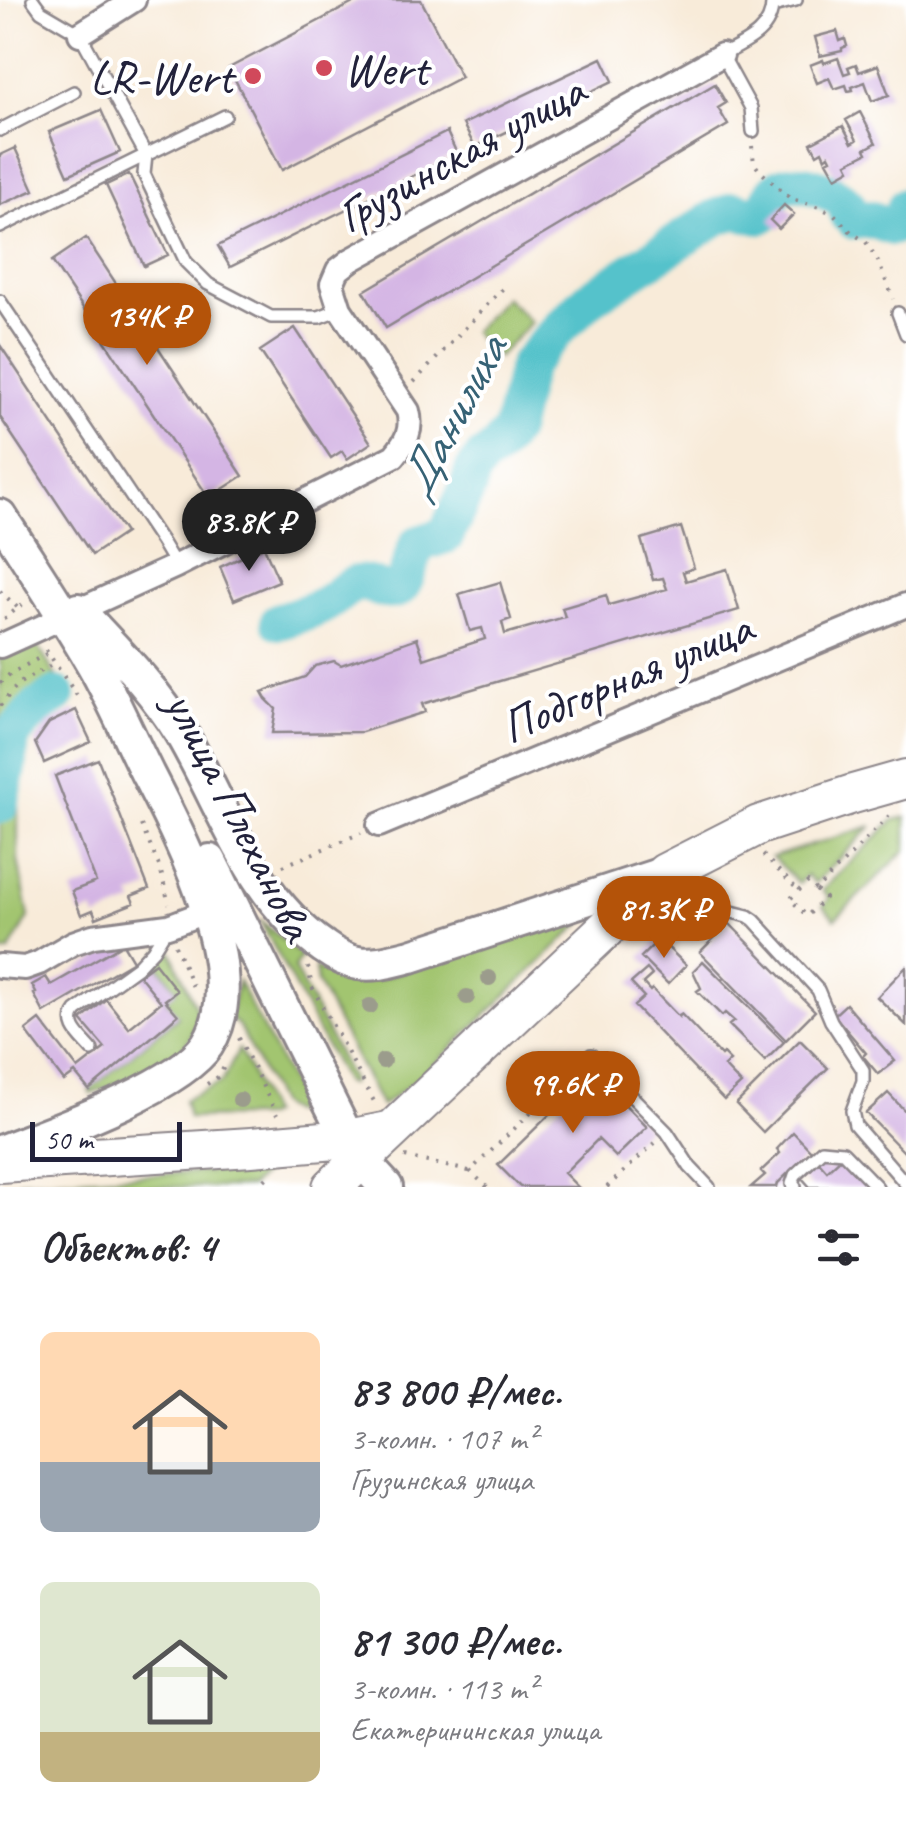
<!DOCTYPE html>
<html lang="ru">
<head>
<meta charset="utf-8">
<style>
	body { margin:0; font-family:Caveat,sans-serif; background:#f2f2f3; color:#2b2b33; height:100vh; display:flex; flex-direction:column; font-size:38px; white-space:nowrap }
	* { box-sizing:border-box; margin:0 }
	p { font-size:32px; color:#7c7c81 }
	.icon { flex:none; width:55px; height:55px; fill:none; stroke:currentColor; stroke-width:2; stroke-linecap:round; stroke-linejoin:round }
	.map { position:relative; height:1187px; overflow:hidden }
	.sheet { display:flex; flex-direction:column; background:#fff; flex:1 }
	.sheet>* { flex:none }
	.scale { position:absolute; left:30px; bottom:25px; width:152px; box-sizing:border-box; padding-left:10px; border:5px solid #22223b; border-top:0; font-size:28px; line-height:35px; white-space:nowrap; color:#22223b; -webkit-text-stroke:8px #fff; paint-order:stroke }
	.price { position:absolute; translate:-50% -85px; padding:0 22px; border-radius:35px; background:#b45309; color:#fff; font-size:32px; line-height:65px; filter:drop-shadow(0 2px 5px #0008) }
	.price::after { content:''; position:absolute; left:50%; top:60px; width:30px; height:22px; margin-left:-15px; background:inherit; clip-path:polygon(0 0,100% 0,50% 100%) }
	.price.on { background:#222; color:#fff }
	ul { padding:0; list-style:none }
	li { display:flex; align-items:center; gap:30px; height:250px; padding:0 40px }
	li span { display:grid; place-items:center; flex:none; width:280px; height:200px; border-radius:15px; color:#555 }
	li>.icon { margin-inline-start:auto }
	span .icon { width:120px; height:120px; fill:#fffc; stroke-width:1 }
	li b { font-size:42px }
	h2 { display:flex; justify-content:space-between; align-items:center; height:120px; padding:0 40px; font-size:42px }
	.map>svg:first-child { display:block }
	.green { fill:#a2c56f; stroke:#627455; stroke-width:2.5 }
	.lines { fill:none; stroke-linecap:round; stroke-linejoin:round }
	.river { stroke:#55c2cb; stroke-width:38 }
	.building { fill:#d4b5e4 }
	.service-casing { stroke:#8d868a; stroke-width:16 }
	.minor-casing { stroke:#8d868a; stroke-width:28 }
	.secondary-casing { stroke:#8d868a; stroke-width:38 }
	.primary-casing { stroke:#8d868a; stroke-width:42 }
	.path { stroke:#8d868a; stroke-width:4; stroke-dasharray:2.5 8; stroke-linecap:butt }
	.service { stroke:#fff; stroke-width:11 }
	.minor { stroke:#fff; stroke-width:22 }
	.secondary { stroke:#fff; stroke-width:32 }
	.primary { stroke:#fff; stroke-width:38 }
	.tree { fill:#9b9c8c }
	.poi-dot { fill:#d1495b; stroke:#fff; stroke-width:4 }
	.labels { text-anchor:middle; stroke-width:8; stroke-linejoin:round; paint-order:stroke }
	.poi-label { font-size:48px; fill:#22223b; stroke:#fff; text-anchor:start }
	.street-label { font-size:48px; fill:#22223b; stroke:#fff }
	.water-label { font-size:50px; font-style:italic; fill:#366275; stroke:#fff }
</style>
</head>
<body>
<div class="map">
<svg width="906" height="1187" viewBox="0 0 906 1187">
	<rect width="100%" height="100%" fill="#fff"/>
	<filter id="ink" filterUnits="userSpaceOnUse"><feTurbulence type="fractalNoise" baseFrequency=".01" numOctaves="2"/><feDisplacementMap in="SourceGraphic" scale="20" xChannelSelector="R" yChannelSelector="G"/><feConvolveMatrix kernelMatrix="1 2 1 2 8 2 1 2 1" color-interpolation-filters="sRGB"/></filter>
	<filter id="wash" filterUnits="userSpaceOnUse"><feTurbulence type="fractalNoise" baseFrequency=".0048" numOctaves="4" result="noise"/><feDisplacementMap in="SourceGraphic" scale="40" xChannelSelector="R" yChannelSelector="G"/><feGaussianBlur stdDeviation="2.25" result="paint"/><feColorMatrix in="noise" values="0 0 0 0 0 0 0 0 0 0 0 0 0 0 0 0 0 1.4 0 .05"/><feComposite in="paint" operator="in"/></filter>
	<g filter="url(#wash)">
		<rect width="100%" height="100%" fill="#f8ebd9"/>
		<!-- green -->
		<path class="green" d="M505,297L531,322L498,357L472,332Z
			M34,640L62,686L29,709L18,755V860L29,917L9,952H0V655Z
			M906,817V850L835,919L823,906L830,898L822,890L894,820Z
			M872,826L815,883L807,875L798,883L772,857Z
			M605,900L437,1062L416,1080L381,1106L317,983L315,968L344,978L378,979Z
			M260,920L301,956L294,968L351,1079L350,1084L345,1083Z
			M167,941L196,1008C203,1061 129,1078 91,1094L89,1090L178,1016L165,1000L177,990L154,960Z
			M238,981L305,1110L291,1112L279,1105L238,1025L229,1017Z
			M239,1049L270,1114L266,1117L188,1118L184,1100L222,1082Z
			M268,1169L250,1187H21L19,1181Z"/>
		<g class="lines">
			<!-- river -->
			<path class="river" d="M279,621C296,616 315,611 330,601C339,595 345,587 356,584C369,580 389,598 400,587C408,580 411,555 418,544L446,535L468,487L473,471L483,458L496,450L511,431L527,365L561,326L589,299L715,218L736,210L758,216L763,214C767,207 769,198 774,192C791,173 833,190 847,205L848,215L855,221L870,219L892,227L898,224L906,206
				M0,805L8,768L11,739L14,732L38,707L57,695"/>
		</g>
		<g id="blocks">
			<!-- building -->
			<path class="building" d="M359,0H421L461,77L282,170L229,68Z
				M837,31L840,41L845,39L847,46L842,48V51L820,56L815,37Z
				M602,58L613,81L475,147L463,124Z
				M838,58L844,74L850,72L848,67L856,64L859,72L878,65L889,95L872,101L865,82L852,87L853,90L848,91L846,85L834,89L829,78L817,83L810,65L823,60L824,63Z
				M715,84L726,103L718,108L728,125L386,328L364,291Z
				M101,110L120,152L68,175L49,132Z
				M860,112L876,143L865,149L867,153L847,163L850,169L836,177L827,161L831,159L829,155L825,158L822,151L817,154L811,143L843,126L852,143L857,140L846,120Z
				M447,132L457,154L230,267L218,246Z
				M15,148L34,190L0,205V155Z
				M129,174L168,255L144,266L106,185Z
				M784,205L794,214L779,229L770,220Z
				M86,238L243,476L209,498L52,261Z
				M295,328L371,443L347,459L342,451L331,458L260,351Z
				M0,345L125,533L92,555L0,417Z
				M681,527L694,568L683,572L686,581L727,569L739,610L422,704L425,712L362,732L272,733L276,709L266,699L262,692L305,677L315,666L334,661L341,665L417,638L424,659L485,639L482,628L470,631L459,594L500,582L511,619L502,622L505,634L565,617L562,608L606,595L609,605L667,589L663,578L653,580L641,539Z
				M264,547L279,581L234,600L220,567Z
				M76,710L91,742L44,763L35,743L49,723Z
				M98,759L149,889L131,896L134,903L96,918L93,910L81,915L72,891L96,882L55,776Z
				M729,923L815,1011L786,1040L700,952Z
				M659,939L686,965L668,984L641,957Z
				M123,944L133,961L44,1013L34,994L36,993L32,985L46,977L51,985Z
				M703,961L784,1042L765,1061L729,1025L734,1021L725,1013L722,1016L697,991L701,988L693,971Z
				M155,963L177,991L165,1000L178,1015L89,1090L75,1073L64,1081L26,1031L40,1020L78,1069L105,1048L81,1020L106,999L129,1028L161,1002L139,975Z
				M906,967V1025L877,997Z
				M647,969L652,975L643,983L650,991L652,989L679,1017L681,1014L721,1056L723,1054L730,1061L724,1066L741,1084L724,1100L634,1006L644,997L631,983Z
				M846,1004L895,1061L878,1074L863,1056L866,1053L834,1015Z
				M800,1040L828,1068L763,1132L736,1104Z
				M593,1072L647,1127L616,1157L598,1139L564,1173L578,1187H520L498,1165Z
				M888,1093L906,1112V1154L866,1113Z
				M793,1132L811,1151L778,1183L777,1187H751L765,1175L761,1171L780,1153L777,1149Z
				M843,1156L872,1187H810L802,1178L819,1162L827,1171Z"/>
		</g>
	</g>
	<g filter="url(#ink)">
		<use href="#blocks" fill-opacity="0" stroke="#8d868a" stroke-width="2.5"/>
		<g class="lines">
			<!-- service casing -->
			<g class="service-casing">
				<path id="service" d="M33,0L41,11L80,34L146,155L144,174L186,262L208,284L271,317H319L340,309
					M773,6L796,0
					M0,130L74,92
					M753,131L751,108L722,55C746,43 774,31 772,0
					M0,227L225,116
					M0,301L161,541L176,566
					M898,313L906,334
					M668,877L684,900L748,916L754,920L818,990L831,1021L863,1070V1081L852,1111L855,1125L906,1184
					M92,1050C82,1038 65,1026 76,1011L137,967L153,950L168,926
					M591,1055L667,1132L690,1167L709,1187
					M795,1187L792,1184L795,1175L822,1150L843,1152L877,1187"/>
			</g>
			<!-- minor casing -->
			<g class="minor-casing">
				<path id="minor" d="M80,34L134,0
					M0,646L176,566L394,456C406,442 413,430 408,411L340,309L332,284L338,270L351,260L722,55
					M379,825L906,605
					M0,966L25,968L39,963L73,943L93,936L168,926L208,911"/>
			</g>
			<!-- secondary casing -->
			<g class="secondary-casing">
				<path id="secondary" d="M0,516C31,565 64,614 93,664C113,699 129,737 147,773C180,837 253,976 207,1045C178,1088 51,1132 0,1152
					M78,610C114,649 153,687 181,733C225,808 250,896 324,947C335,955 345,961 358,963C376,966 394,960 411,956L665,873
					M210,861L348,1139
					M360,1159L386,1187"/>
			</g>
			<!-- primary casing -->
			<g class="primary-casing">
				<path id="primary" d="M0,1163L251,1147L348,1139L389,1131
					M332,1187L665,873L759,825L853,794L906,779"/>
			</g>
			<!-- path -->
			<path class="path" d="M752,146L754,163L760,171L791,199L814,205L834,214L851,232L866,242L878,261L893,299
				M414,382L506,285
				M0,591L18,608
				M4,619L24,603
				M46,650L80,700
				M0,683L10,674L48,653
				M0,706L18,684L55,663
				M141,825L160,868L169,904
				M763,855L799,891
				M283,866L361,833
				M816,890L825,898L807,916L790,899L808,882L816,890L889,816
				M175,945L193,987
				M308,967L312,987L376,1105
				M239,1038L277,1115
				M207,1084L218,1077L224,1067
				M405,1157L469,1171
				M257,1187L272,1173
				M487,1187L470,1171L581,1065
				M607,1187L655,1143"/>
			<!-- service -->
			<use href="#service" class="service"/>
			<!-- minor -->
			<use href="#minor" class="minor"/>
			<!-- secondary -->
			<use href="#secondary" class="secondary"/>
			<!-- primary -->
			<use href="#primary" class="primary"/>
		</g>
		<!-- trees -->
		<g class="tree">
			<circle cx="489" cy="978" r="8"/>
			<circle cx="467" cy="997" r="8"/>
			<circle cx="370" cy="1006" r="8"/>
			<circle cx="383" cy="1061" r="8"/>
			<circle cx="240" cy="1100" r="8"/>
		</g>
	</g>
	<!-- markers -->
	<g class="poi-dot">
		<circle cx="324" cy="68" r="10"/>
		<circle cx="253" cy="76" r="10"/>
	</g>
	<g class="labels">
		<!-- poi labels -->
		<g class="poi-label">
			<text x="344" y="85">Wert</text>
			<text x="233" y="93" text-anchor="end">LR-Wert</text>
		</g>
		<!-- street labels -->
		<g class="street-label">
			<text transform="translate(460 152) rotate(-29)" y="17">Грузинская улица</text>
			<text transform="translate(626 676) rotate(-23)" y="17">Подгорная улица</text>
			<text transform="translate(241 815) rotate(63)" y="17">улица Плеханова</text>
		</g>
		<!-- water labels -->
		<g class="water-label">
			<text transform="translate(451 416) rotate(-62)" y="18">Данилиха</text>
		</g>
	</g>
</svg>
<div class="scale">50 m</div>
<b class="price" style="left:147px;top:368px">134K ₽</b>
<b class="price on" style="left:249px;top:574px">83.8K ₽</b>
<b class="price" style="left:664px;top:961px">81.3K ₽</b>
<b class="price" style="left:573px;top:1136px">99.6K ₽</b>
</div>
<section class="sheet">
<h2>Объектов: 4<svg class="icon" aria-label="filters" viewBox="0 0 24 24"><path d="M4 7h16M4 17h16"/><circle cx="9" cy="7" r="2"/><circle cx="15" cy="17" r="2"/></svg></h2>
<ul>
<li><span style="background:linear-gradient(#ffd9b3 65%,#9aa5b1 0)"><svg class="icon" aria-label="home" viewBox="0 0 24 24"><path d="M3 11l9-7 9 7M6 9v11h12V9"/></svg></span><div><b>83 800 ₽/мес.</b><p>3-комн. · 107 m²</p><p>Грузинская улица</p></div></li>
<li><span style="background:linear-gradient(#dfe7d0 75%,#c2b280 0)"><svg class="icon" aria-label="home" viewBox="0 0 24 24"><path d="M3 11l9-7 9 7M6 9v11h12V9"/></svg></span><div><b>81 300 ₽/мес.</b><p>3-комн. · 113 m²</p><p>Екатерининская улица</p></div></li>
</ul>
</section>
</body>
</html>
